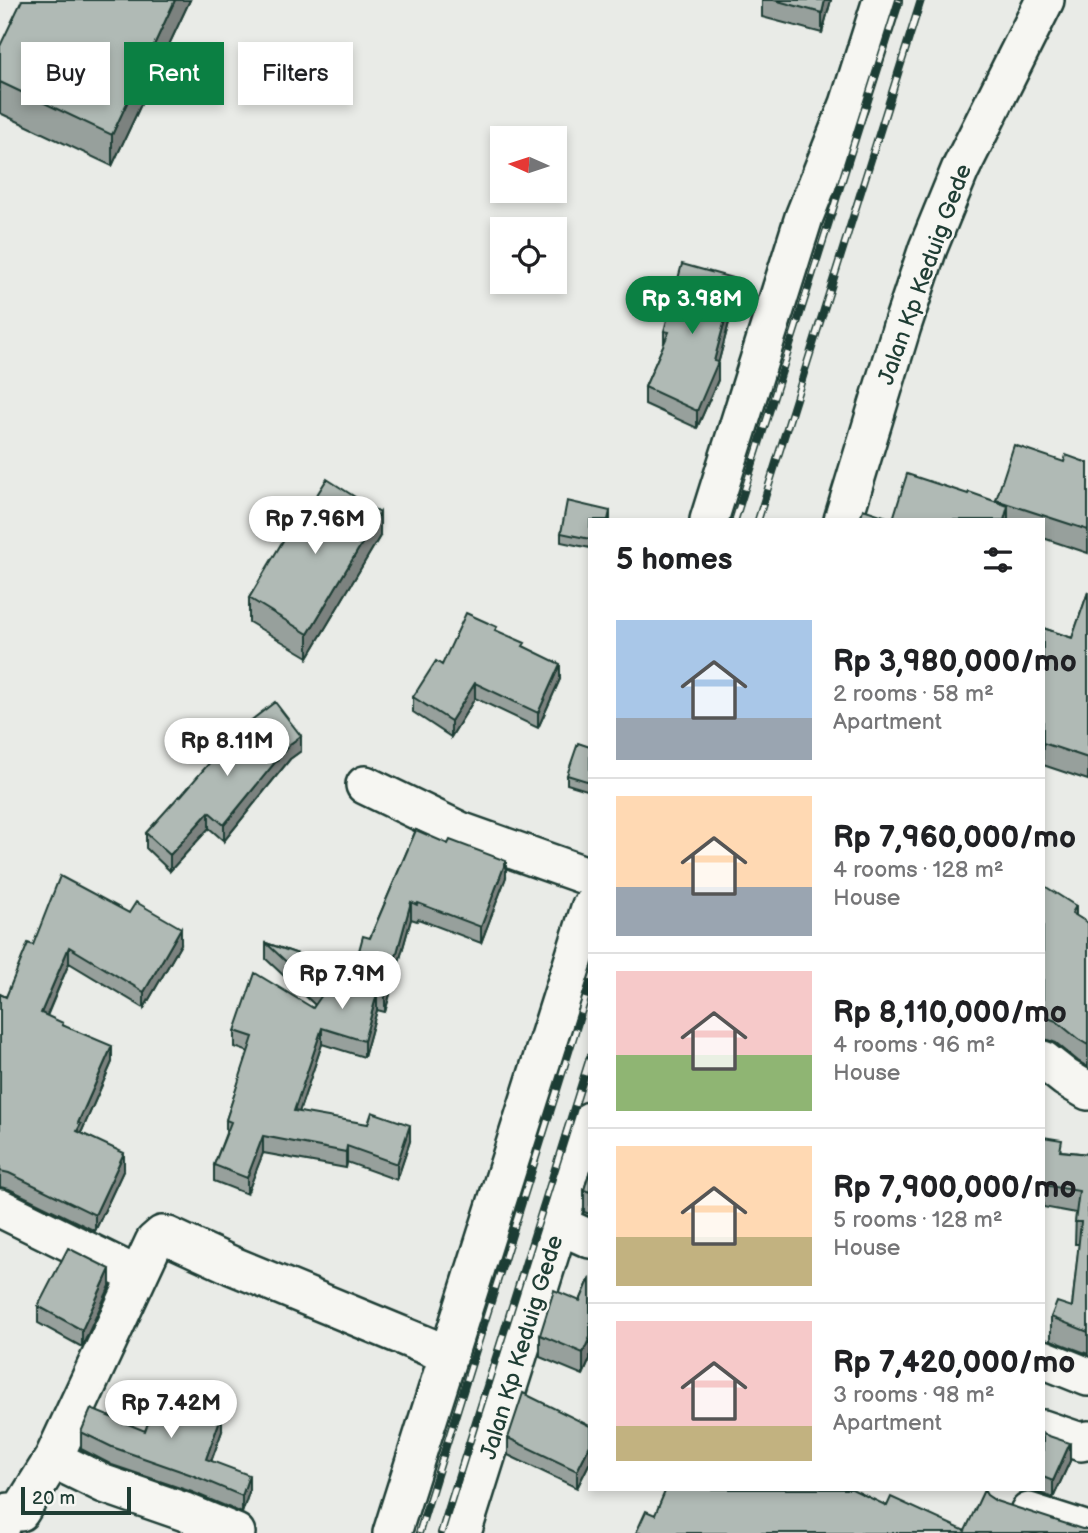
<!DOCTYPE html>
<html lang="en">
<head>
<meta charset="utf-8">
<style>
	body { margin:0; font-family:"Balsamiq Sans",sans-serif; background:#f6f6f6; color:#202124; height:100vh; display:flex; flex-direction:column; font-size:26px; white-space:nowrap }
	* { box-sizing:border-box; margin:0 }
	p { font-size:23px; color:#757577 }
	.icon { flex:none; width:38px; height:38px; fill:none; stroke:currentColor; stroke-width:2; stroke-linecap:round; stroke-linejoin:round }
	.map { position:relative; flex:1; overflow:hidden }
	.drawer { position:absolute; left:588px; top:518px; width:457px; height:973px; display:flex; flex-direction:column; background:#fff; border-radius:0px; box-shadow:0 4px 10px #0003 }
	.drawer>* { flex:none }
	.top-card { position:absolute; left:21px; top:42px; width:462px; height:63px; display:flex; gap:14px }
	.needle { width:46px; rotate:273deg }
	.buttons { position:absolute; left:490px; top:126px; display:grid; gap:14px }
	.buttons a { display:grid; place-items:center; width:77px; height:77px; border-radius:0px; background:#fff; box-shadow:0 4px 10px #0003; font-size:35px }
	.scale { position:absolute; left:21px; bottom:18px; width:110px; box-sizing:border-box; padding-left:7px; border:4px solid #1f3d34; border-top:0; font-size:19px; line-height:24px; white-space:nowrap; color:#1f3d34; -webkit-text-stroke:5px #f6f6f2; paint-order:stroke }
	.price { position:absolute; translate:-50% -60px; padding:0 16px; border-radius:24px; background:#fff; color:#222; font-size:23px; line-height:46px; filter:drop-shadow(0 2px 4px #0008) }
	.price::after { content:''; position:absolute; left:50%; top:42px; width:21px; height:16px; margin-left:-10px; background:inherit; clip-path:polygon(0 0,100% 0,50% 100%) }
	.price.selected { background:#0b8043; color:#fff }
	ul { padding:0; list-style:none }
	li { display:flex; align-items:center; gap:21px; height:175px; padding:0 28px }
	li+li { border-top:2px solid #e0e0e0 }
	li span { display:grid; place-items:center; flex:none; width:196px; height:140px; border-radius:0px; color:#555 }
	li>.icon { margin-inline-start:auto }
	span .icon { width:84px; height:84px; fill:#fffc; stroke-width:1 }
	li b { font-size:30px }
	h2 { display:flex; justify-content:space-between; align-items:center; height:84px; padding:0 28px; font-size:30px }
	.chip { padding:0 24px; border-radius:0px; background:#fff; box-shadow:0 4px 10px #0003; font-size:24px; line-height:63px }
	.chip.selected { background:#0b8043; color:#fff }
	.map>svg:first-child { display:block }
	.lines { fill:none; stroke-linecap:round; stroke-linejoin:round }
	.street-casing { stroke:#1f3d34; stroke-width:42 }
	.street { stroke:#f6f6f2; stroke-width:37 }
	.rail-casing { stroke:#1f3d34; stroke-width:8 }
	.rail { stroke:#f6f6f2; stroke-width:5; stroke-dasharray:16; stroke-linecap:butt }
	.wall { fill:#97a09c; stroke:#1f3d34; stroke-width:2 }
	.shaded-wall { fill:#7b827f; stroke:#1f3d34; stroke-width:2 }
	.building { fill:#b0bab5; stroke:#1f3d34; stroke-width:2 }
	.labels { text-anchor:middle; stroke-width:5; stroke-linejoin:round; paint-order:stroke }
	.street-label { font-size:23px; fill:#1f3d34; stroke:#f6f6f2 }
</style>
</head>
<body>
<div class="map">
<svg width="1088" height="1533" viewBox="0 0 1088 1533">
	<rect width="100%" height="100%" fill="#e9ebe7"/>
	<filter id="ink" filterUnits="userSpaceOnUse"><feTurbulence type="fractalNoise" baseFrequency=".0143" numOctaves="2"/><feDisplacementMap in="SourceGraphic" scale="14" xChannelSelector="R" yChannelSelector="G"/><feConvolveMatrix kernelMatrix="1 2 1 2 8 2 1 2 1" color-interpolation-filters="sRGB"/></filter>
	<g filter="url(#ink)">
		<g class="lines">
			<!-- street casing -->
			<g class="street-casing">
				<path id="street" d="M709,520L804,217L849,104L882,0
					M843,520L902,326L928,248L960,170L1045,0
					M365,785L460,831L590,877
					M1043,1060L1066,1078L1088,1091
					M0,1208L138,1276
					M559,1225L590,1239
					M1043,1359L1088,1377
					M1043,1429L1081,1442L1088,1440
					M53,1459L104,1484L185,1512L236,1533
					M1029,1512L1088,1531
					M0,1530L5,1514L9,1512H20L53,1459L154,1242L162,1235L168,1236L231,1265L449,1355
					M392,1533L590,908
					M462,1533L559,1225L583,1137L590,1121"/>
			</g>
			<!-- street -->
			<use href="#street" class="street"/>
			<!-- rail casing -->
			<g class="rail-casing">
				<path id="rail" d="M735,520L899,0
					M758,520L921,0
					M419,1533L590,984
					M441,1533L590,1057"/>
			</g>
			<!-- rail -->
			<use href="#rail" class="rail"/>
		</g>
		<!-- wall -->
		<path class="wall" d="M190,0L112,166L0,113V46Z
			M762,0H831L822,33L762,17Z
			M736,296L718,364V380L697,428L645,404V387L664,344V331Z
			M1064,462L1088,463V553L1043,538V520H860L893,519L968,494L996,502V500Z
			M308,509L380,536L308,657L249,622V598Z
			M610,511V520H590V548L561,542V533Z
			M1088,592V780L1043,765V628L1072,638Z
			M497,631L525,647L560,679L538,728L475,698L451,737L413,712V697L442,665Z
			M590,747V791L567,784V775Z
			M301,751L290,759L224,841L209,828L170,871L146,848V833L180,797Z
			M416,830L506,877L481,943L418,919L417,921L411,919L385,1012L377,1010L364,1057L322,1044L299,1112L410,1141L397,1180L347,1162L346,1168L263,1153L247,1194L214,1181V1165L226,1133V1120L249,1052L235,1047V1031L313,1008L315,1005L266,959V943L353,973L370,938Z
			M1043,885L1076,916L1088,923V1067L1078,1061L1056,1043L1045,1039L1043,1040Z
			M129,913L181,944L144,1008L69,963L47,1016L63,1025L112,1062L81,1133L124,1169L95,1231L9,1189L0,1187V994L6,997L33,945Z
			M1043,1137L1062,1151L1088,1154V1354L1051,1340V1317L1072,1307L1079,1244H1075L1076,1213L1043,1207Z
			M590,1170V1214L584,1212V1190Z
			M590,1278V1359L583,1375L540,1357V1335L580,1301Z
			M110,1286L82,1347L38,1323V1306Z
			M590,1426V1462L577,1488L508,1455V1438Z
			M222,1431L211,1461L249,1492L242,1513L192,1492L112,1465L81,1449V1432Z
			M1043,1434L1070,1461L1053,1498L1028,1489H1043Z"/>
		<!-- shaded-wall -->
		<path class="shaded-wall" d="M175,0H190L112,166V135Z
			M825,0H831L822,33V13Z
			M736,279V296L718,364V380L697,428V411L714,361Z
			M1008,506V520H1004Z
			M380,513V536L308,657V634Z
			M560,664V679L538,728V713Z
			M475,683V698L451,737V721Z
			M301,736V751L290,759L224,841V825L290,744Z
			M209,812V828L170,871V855Z
			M506,861V877L481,943V927Z
			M411,902V919L385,1012V996Z
			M1076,906V928L1072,913Z
			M181,928V944L144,1008V992Z
			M69,947V963L41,1029V1013Z
			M377,994V1010L364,1057V1041Z
			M322,1028V1044L294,1127V1111Z
			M112,1046V1062L81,1133L77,1147L78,1123Z
			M410,1125V1141L397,1180V1164Z
			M263,1136V1153L247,1194V1178Z
			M347,1146V1162L346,1168V1152Z
			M124,1153V1169L95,1231V1215Z
			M110,1269V1286L82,1347V1330Z
			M590,1337V1359L583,1375V1353Z
			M222,1414V1431L206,1476V1459Z
			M1070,1443V1461L1053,1498V1481Z
			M590,1445V1462L577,1488V1471Z
			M249,1475V1492L242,1513V1496Z"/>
		<!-- building -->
		<path class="building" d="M22,0H175L112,135L0,82V46Z
			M774,0H825L822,13Z
			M682,264L736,279L714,361L718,362L697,411L645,387L669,332L664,331Z
			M1014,445L1064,462L1066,455L1088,463V530L996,500Z
			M907,474L968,494L969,492L1008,506L1004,520H860L863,509L893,519Z
			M327,479L380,513L308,634L249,598L303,507L308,509Z
			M567,501L610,511L608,520H590V539L561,533Z
			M1088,592V758L1043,743V628L1072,638Z
			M466,613L497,627L495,630L525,643L523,646L560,664L538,713L475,683L451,721L413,697L436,661L442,665Z
			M275,702L301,736L290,744L224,825L209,812L170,855L146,833L179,796L180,797L236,732Z
			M578,743L590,747V782L567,775Z
			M416,830L448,844L450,840L506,861L481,927L418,903L417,905L411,902L385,996L377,994L364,1041L322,1028L294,1111L368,1124L372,1112L410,1125L397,1164L347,1146L346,1152L263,1136L247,1178L214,1165L231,1122L226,1120L253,1037L235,1031L255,973L313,1008L322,995L266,943L353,973L363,936L370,938Z
			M60,876L129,913L136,902L181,928L144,992L69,947L41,1013L63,1023L62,1025L112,1046L78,1123L81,1124L77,1131L124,1153L95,1215L9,1173L0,1171V994L6,997L28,943L33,945Z
			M1043,885L1076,906L1072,913L1088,923V1045L1078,1039L1056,1021L1045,1017H1043Z
			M1043,1137L1062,1140L1060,1151L1088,1154V1332L1051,1317L1057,1302L1072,1307L1081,1222H1075L1079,1191L1043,1185Z
			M590,1170V1192L584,1190Z
			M68,1248L110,1269L82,1330L38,1306Z
			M590,1278V1337L583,1353L540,1335L554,1290L580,1301Z
			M159,1392L222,1414L206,1459L249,1475L242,1496L192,1475L112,1447L81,1432L91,1409L145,1431Z
			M523,1393L590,1426V1445L577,1471L508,1438Z
			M1043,1434L1070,1443L1053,1481L1043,1477Z
			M666,1489H852L887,1506L891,1497L965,1531L984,1490L987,1495L996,1501L1082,1529H1088V1533H636L646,1511L655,1515Z"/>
	</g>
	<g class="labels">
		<!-- street labels -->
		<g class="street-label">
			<text transform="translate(924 274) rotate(-70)" y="8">Jalan Kp Keduig Gede</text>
			<text transform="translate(521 1347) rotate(-73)" y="8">Jalan Kp Keduig Gede</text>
		</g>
	</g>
</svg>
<div class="buttons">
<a><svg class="needle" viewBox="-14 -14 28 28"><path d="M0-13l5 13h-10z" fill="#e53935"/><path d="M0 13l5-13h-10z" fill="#757577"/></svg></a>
<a><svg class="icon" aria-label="locate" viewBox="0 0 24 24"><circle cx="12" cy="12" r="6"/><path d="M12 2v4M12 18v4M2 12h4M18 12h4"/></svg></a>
</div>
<div class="scale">20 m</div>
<b class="price selected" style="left:692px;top:336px">Rp 3.98M</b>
<b class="price" style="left:315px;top:556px">Rp 7.96M</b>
<b class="price" style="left:227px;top:778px">Rp 8.11M</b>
<b class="price" style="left:342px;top:1011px">Rp 7.9M</b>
<b class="price" style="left:171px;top:1440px">Rp 7.42M</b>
<div class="top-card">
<a class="chip">Buy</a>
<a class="chip selected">Rent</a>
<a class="chip">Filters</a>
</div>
<section class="drawer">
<h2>5 homes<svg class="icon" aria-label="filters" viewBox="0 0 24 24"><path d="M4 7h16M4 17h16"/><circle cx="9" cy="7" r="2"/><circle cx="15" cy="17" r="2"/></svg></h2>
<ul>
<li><span style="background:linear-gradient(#a9c7e8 70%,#9aa5b1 0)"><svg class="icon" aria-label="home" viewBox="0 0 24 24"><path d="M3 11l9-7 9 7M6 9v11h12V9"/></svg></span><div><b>Rp 3,980,000/mo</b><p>2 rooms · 58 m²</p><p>Apartment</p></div></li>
<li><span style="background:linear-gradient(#ffd9b3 65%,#9aa5b1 0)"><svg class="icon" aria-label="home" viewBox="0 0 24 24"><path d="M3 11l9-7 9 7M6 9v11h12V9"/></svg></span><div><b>Rp 7,960,000/mo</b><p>4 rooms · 128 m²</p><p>House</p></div></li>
<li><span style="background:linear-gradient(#f6c9c9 60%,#8fb573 0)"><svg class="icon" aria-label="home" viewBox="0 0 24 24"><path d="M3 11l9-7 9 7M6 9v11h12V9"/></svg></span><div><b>Rp 8,110,000/mo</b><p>4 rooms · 96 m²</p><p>House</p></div></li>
<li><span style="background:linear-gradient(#ffd9b3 65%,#c2b280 0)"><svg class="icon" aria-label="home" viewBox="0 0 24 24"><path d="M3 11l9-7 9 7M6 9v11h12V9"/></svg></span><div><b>Rp 7,900,000/mo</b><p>5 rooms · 128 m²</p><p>House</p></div></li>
<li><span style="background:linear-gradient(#f6c9c9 75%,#c2b280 0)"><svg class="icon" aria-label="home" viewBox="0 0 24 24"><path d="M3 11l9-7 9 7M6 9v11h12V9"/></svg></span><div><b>Rp 7,420,000/mo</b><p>3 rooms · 98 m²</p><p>Apartment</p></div></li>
</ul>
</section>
</div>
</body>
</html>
